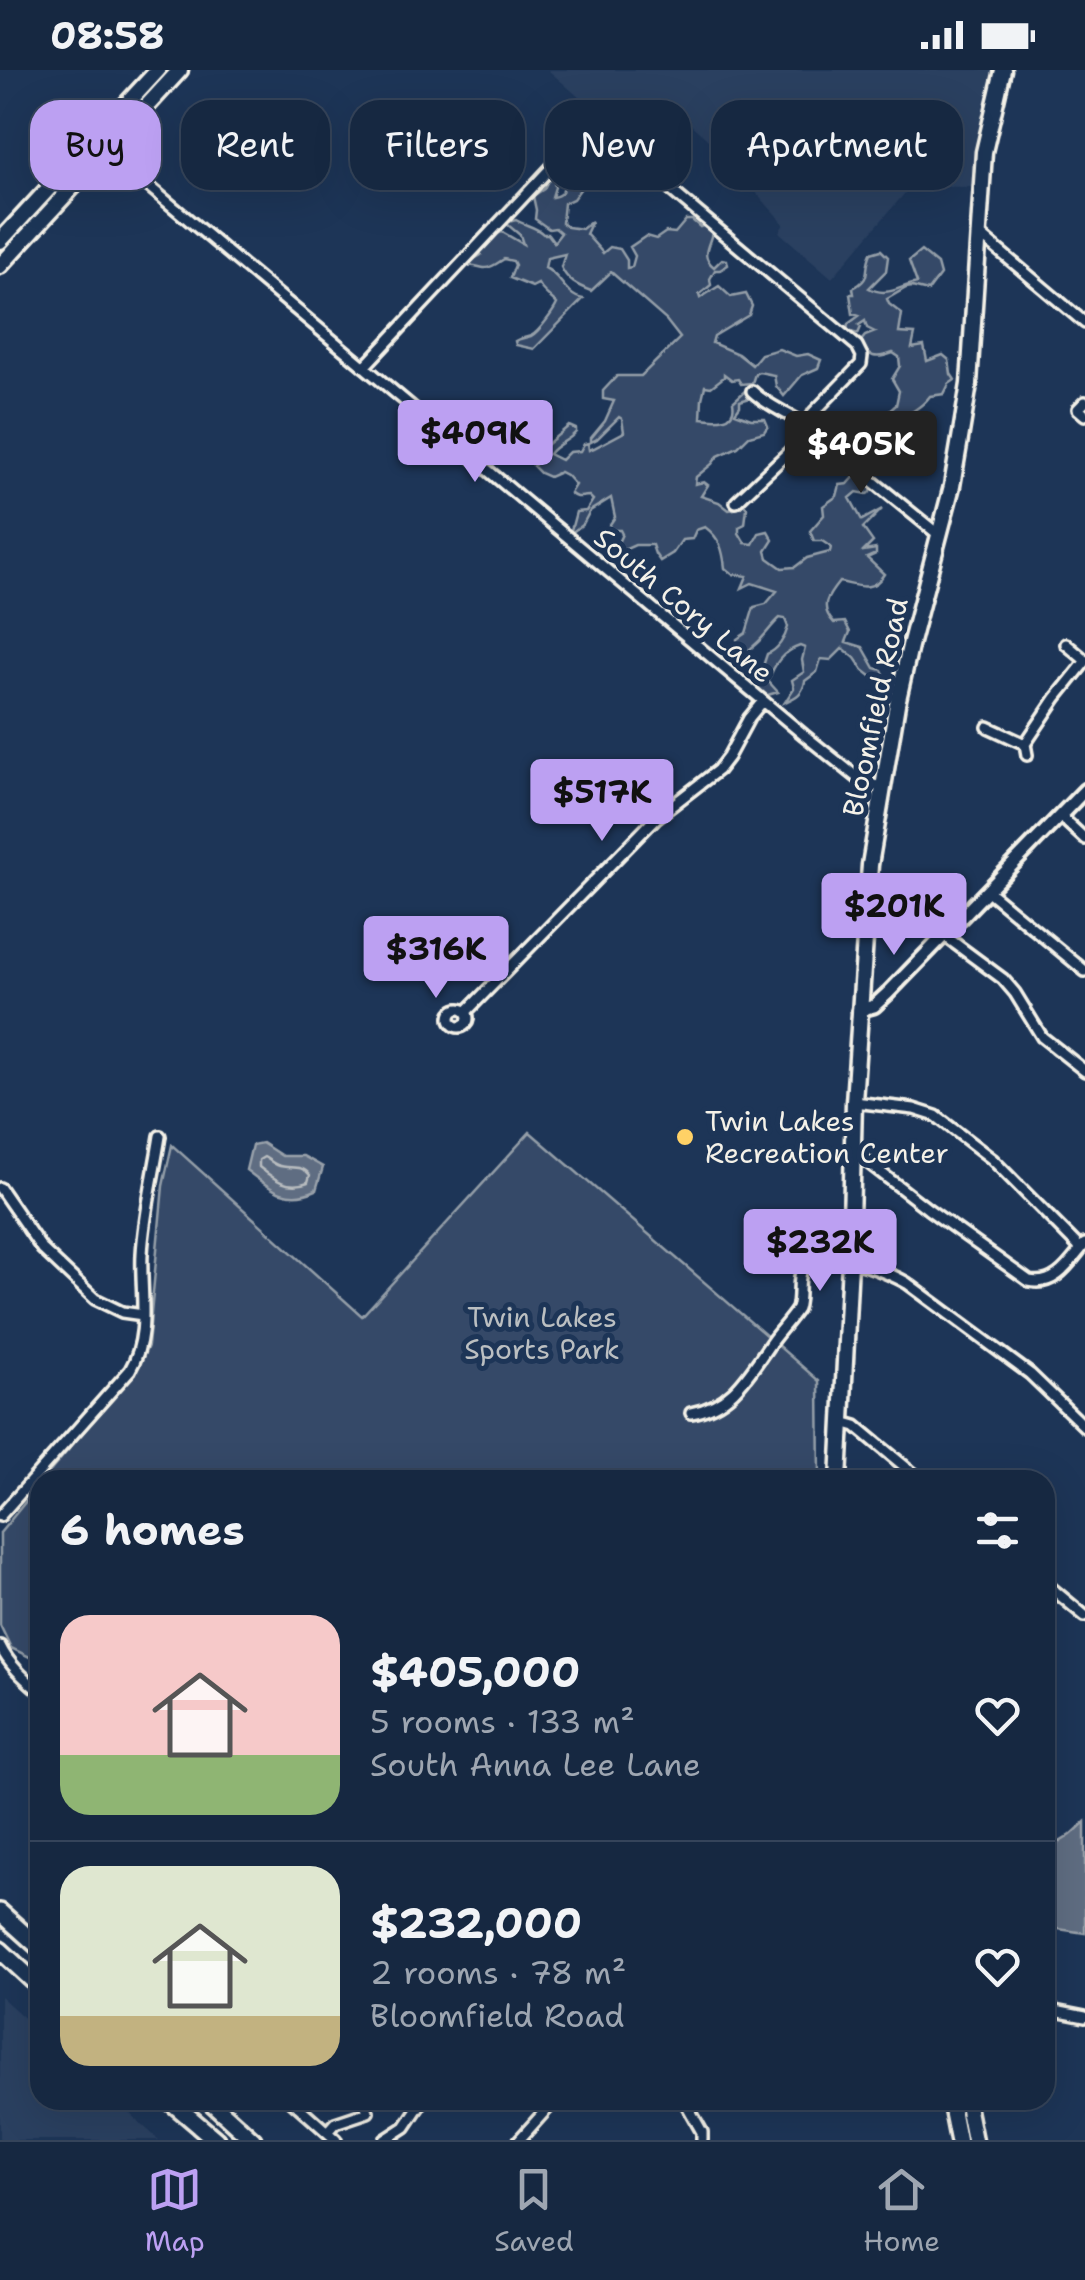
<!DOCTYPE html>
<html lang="en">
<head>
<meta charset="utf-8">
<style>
	body { margin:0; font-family:"Shantell Sans",sans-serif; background:#23344c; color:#f1f3f6; height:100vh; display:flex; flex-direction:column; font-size:38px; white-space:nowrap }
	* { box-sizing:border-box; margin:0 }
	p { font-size:32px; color:#9ea6b1 }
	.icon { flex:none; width:55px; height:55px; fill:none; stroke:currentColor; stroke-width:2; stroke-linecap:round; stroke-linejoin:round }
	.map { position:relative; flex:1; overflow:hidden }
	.details { position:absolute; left:30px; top:1400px; width:1025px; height:640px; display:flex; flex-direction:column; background:#162841; border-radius:30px; box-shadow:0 10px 40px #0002,0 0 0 2px #35445a }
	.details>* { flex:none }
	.hud { position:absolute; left:30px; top:30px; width:1025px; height:90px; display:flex; gap:20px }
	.price { position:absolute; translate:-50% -85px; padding:0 22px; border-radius:10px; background:#bca0f2; color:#111; font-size:32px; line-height:65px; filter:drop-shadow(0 2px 5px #0008) }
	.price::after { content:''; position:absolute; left:50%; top:60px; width:30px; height:22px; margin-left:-15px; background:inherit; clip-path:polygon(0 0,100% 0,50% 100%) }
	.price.active { background:#222; color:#fff }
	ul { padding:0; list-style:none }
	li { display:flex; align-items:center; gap:30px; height:250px; padding:0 30px }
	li+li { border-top:2px solid #35445a }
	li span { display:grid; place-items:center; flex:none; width:280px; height:200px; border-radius:30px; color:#555 }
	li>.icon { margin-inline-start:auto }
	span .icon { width:120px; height:120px; fill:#fffc; stroke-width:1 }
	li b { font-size:42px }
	h2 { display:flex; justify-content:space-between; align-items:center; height:120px; padding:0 30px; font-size:42px }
	.tag { padding:0 35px; border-radius:30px; background:#162841; box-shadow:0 10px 40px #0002,0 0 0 2px #35445a; font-size:35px; line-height:90px }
	.tag.active { background:#bca0f2; color:#111 }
	.status { display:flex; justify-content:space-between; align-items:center; height:70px; padding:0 50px; background:#162841; direction:ltr }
	.status svg { height:28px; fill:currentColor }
	.menu { display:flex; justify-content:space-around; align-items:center; height:140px; border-top:2px solid #35445a; background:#162841; font-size:28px; color:#9ea6b1 }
	.menu a { display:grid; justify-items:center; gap:5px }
	.menu .active { color:#bca0f2 }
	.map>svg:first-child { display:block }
	.built { fill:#2a4060 }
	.green { fill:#354a67; stroke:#949ea8; stroke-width:2.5 }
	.water { fill:#5e6d82; stroke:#9aa2ab; stroke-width:2.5 }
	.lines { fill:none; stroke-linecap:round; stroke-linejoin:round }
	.shore { stroke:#b8bcbf; stroke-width:2.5 }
	.minor-casing { stroke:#f4f1e8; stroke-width:16 }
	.tertiary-casing { stroke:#f4f1e8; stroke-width:19 }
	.primary-casing { stroke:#f4f1e8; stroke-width:21 }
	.motorway-casing { stroke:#f4f1e8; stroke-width:22 }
	.minor { stroke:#1d3557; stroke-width:9 }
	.tertiary { stroke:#1d3557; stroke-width:11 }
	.primary { stroke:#1d3557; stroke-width:14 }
	.motorway { stroke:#1d3557; stroke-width:15 }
	.poi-dot { fill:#ffd166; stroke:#1d3557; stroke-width:4 }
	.labels { text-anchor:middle; stroke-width:10; stroke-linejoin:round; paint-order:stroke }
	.street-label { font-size:28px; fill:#f4f1e8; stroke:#1d3557 }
	.poi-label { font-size:28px; fill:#f4f1e8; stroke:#1d3557; text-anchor:start }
	.park-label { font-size:28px; fill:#bbbfc1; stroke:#1d3557 }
</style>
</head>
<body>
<div class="status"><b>08:58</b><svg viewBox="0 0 49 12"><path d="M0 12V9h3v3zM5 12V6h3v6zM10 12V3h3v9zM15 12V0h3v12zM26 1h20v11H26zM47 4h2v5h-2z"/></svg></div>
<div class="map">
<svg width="1085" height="2070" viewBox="0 0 1085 2070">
	<rect width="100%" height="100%" fill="#1d3557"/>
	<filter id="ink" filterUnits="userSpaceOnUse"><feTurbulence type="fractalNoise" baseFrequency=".01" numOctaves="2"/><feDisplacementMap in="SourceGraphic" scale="20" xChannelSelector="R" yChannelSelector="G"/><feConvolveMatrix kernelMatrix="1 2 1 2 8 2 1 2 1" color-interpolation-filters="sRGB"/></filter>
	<g filter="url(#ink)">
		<!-- built -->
		<path class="built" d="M548,0H994L996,6L971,117L911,116L832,208L779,162L784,154L715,76L680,45L683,40L645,85Z
			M0,1926L40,1962V2030H115L159,2070H0Z"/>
		<!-- green -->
		<path class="green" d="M579,98H587L592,103L573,129L564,133L562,153L568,157L582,159L592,151L586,164L603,183L610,177L620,179L627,190V198L632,197L635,186L630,177L646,166L656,169L666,162L675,163L686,150H692L700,157L713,152C715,172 696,183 714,197L722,189L727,190L728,195L720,200H715L710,209L711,215L699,225L700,228L719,216L731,227L746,224L752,236L749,245L714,266L712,273L738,284L752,295L761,284L779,279L796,286L808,284L821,290L818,298L802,305L784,326L776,316L774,305L759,302L755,304L752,313L741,314L738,309L732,310L724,304V307L711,317L705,316L702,329L701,348C716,350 737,352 733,332L747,319L751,322L750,328L740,331V336L735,343L751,349H765L768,356L764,362L749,366L738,377L718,386L712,394L696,407L695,414L704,412L708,415L701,426L719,432L729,440L734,439L742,432L747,438L745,454L739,457V463L745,473L753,474L759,463L768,461L773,470L766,481L768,488L782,498L795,497L807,488L830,482L831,477L822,471H814L810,461L824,445L823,436L837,426L840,415L848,414L857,404L863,414L868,411L872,415L871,422L867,424L857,422L850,428L862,450L882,439L863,458L873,472L864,481L876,479V484L867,488L884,504C872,524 857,515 839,512C827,527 819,537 834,553L845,552L850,562L846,572L863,577L875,598L882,600L886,608L881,614L863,600L855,588L843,578L831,590L821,589L817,602L805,611C803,624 796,627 785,632L794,618L792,610L804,602L802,590L805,578L800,576C782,582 775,593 768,611L778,622L764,626L756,617L767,584C778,580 785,568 788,557L785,549L780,548C771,556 765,566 757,573C747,582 740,585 741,600L735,601L722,587V582L738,577L737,569L746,563L754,537L766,534L777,521L752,513L742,518L747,506L732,504L725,498C723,480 720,468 705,457L696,460L692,469L682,470L673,483L660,491L655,484L652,475H635L622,481L615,479L622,464L620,460H606L615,447L611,428L590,441L583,454L570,464L576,442L586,441L593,430L589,426C580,426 577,430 570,423L575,415L566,405L560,402L549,407L540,403L533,396L541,390L535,384L569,356L576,359V362C569,371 556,374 549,384L561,390L569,382L580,381L584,374L588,373L589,380L594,378L624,362L622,349L619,347L597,369L591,372V368L605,351L614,331L603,329V321L617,306H641L680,268L666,250L611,202L591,221C578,216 567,211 561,197L565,184L547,188L545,198C561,205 565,226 583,229L534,279L516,275L515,271C520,268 525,268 531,266C538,263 554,241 557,234C550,226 543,223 538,214L532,217L510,208L515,195L513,191L504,189C499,192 491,199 484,198C477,197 476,195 468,196L469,192L481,185L480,180L494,165L502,162L523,174L520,165L508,155V152L516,150C524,155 537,157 543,164H548L554,172L561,163L555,158L549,159L535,149L536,140L533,126L544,119L548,110H554L555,117L552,127C564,125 562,120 566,111C569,105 575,101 579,98Z
			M881,180L888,187L886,201L869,218C887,228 899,216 917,213L909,191L921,181L937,194L940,205L928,221L912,217L906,218L887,229L889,234L902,244L899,263L915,264L912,278L924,276L927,291L943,285L949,290L951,304L955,310L949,314L944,324L930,326C920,340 911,340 904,348C898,355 898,366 896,374L903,381L898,386L889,380L880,383H871L883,365L887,343L896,335L899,321L892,309L900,296L899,287L893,283C877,289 867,289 861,271L865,266L875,262L867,258L865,251L859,255L861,257L858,264L847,261L848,254L859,246L853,244L850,224H854L853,218C873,208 863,201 871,183Z
			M530,1062L819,1311L820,1410H43L139,1296L148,1276L163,1116L172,1075L362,1246Z
			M40,1414V1592L11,1578L0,1555V1463Z"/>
		<!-- water -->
		<path class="water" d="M262,1073L282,1086H303L323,1097L316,1120C286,1134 270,1118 246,1100L252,1075Z
			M1085,1752V1863L1045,1857V1768L1058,1773L1071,1765Z"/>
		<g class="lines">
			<!-- shore -->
			<path class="shore" d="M264,1087C268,1089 272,1093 277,1095C290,1100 300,1093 310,1105L308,1112C288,1120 275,1110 259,1097V1090Z"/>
			<!-- minor casing -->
			<g class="minor-casing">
				<path id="minor" d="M103,78L804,665L864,713L882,717
					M978,163L1085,253
					M364,297L592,54L857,276L862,286L861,294L814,342L811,348L810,362L736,432
					M752,321C771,340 800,346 817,366L939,465
					M1085,332L1078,339L1085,345
					M1066,574L1085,590
					M988,657L1025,674L1027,685
					M1025,674L1056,628L1085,592
					M1060,746L1085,769
					M988,821L1085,901
					M945,866L1003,909L1015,923L1042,967L1085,1001
					M450 948a9 9 0 1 1 18 0a9 9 0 1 1-18 0Z
					M466,942L656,748L718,700L728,687L749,648L763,631
					M854,1032L914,1039L936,1046L992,1089L1081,1179
					M853,1081L928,1139L1029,1211C1056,1217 1070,1192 1085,1174
					M0,1118L42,1179L95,1229L122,1242L143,1245
					M691,1343C733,1336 750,1302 772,1271C780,1260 790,1250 797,1239C801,1226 797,1211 802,1199C815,1171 888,1202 907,1213L1030,1304L1085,1357
					M842,1352L856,1356L921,1410
					M0,1446L130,1300C151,1264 140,1223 142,1184C144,1145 154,1105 160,1066
					M1045,1513L1085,1546
					M0,1576C9,1595 24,1608 40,1622
					M1045,1939L1085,1947
					M291,2030L336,2070
					M684,2030L702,2062V2070
					M327,2062L335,2053L368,2042L364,2030
					M385,2070L405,2057L423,2030
					M519,2070L555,2030"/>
			</g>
			<!-- tertiary casing -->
			<g class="tertiary-casing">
				<path id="tertiary" d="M859,940L874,936L888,923L1085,720"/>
			</g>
			<!-- primary casing -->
			<g class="primary-casing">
				<path id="primary" d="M0,171L158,0
					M0,196L180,0
					M839,1410L850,1192L854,1032L870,795L897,634L910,576L952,416L961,363L969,314L984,82L1003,0
					M950,2030L958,2070
					M966,2030L974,2070"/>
			</g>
			<!-- motorway casing -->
			<g class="motorway-casing">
				<path id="motorway" d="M0,1842L40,1878
					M0,1880L40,1917
					M169,2030L216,2070
					M209,2030L253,2070"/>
			</g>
			<!-- minor -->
			<use href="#minor" class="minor"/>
			<!-- tertiary -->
			<use href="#tertiary" class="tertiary"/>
			<!-- primary -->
			<use href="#primary" class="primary"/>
			<!-- motorway -->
			<use href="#motorway" class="motorway"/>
		</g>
	</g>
	<!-- markers -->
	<circle class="poi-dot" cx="685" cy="1067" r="10"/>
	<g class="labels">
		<!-- street labels -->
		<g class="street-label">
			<text transform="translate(684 535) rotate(40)" y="10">South Cory Lane</text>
			<text transform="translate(875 637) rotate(-78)" y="10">Bloomfield Road</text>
		</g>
		<!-- poi labels -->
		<g class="poi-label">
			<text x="705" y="1061">Twin Lakes<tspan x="705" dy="32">Recreation Center</tspan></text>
		</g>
		<!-- park labels -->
		<g class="park-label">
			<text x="542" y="1257">Twin Lakes<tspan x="542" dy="32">Sports Park</tspan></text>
		</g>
	</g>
</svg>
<b class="price" style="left:475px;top:415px">$409K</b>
<b class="price active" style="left:861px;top:426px">$405K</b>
<b class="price" style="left:602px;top:774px">$517K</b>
<b class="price" style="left:894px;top:888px">$201K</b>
<b class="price" style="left:436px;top:931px">$316K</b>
<b class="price" style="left:820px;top:1224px">$232K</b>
<div class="hud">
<a class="tag active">Buy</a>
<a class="tag">Rent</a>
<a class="tag">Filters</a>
<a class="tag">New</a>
<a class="tag">Apartment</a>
</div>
<section class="details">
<h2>6 homes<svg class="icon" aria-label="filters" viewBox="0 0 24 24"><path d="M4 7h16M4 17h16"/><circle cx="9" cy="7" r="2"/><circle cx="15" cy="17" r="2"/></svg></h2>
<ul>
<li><span style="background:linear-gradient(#f6c9c9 70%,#8fb573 0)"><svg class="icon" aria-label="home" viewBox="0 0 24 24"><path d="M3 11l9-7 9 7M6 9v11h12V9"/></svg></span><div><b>$405,000</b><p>5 rooms · 133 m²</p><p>South Anna Lee Lane</p></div><svg class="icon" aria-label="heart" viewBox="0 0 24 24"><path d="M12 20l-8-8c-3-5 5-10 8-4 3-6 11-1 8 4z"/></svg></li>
<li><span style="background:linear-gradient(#dfe7d0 75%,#c2b280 0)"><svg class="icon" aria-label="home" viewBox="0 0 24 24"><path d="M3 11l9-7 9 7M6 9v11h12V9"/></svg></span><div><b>$232,000</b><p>2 rooms · 78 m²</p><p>Bloomfield Road</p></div><svg class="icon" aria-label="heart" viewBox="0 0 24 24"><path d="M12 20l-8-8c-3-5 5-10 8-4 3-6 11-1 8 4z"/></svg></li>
</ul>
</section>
</div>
<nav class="menu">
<a class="active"><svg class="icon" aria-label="map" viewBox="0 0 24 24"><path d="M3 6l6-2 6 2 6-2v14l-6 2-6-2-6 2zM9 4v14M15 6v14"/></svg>Map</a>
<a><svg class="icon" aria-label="saved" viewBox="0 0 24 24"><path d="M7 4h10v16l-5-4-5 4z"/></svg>Saved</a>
<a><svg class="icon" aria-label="home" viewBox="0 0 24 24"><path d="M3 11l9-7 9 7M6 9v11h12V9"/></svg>Home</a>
</nav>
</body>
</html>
